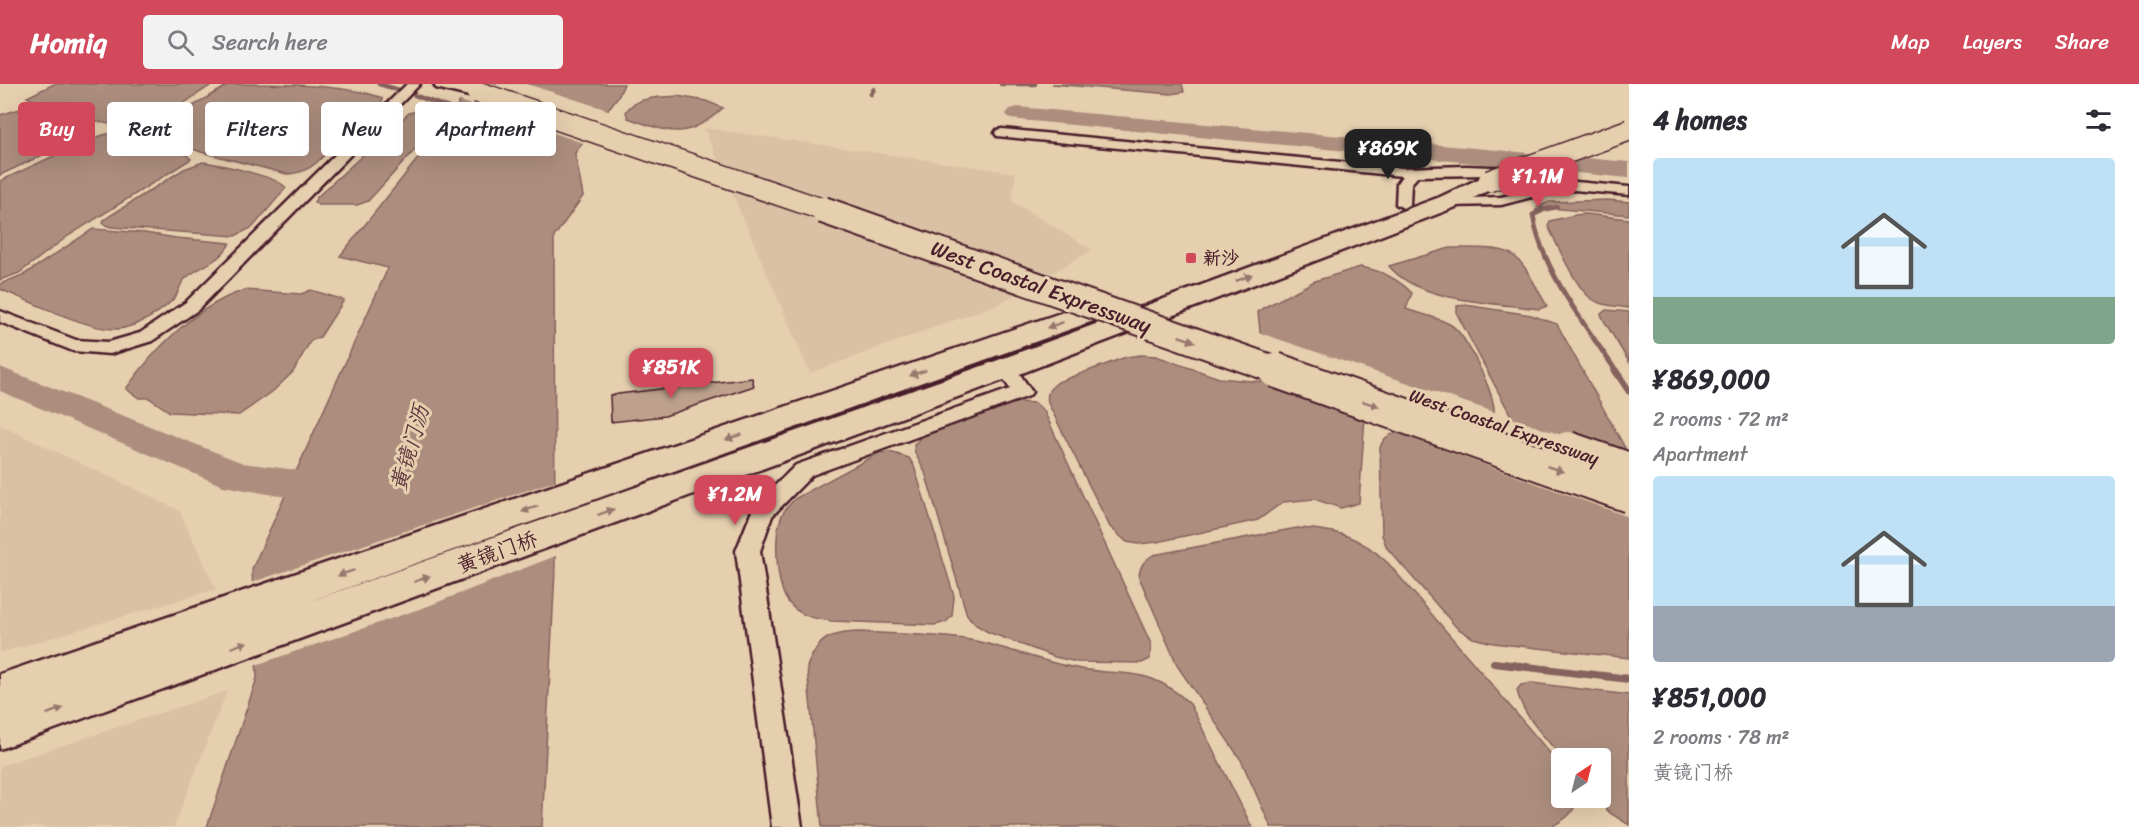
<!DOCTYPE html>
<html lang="en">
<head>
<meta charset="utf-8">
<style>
	body { margin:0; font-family:Sriracha,"LXGW WenKai TC",sans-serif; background:#f2f2f3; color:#2b2b33; height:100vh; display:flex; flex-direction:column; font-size:22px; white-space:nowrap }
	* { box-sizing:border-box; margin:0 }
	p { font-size:20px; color:#7c7c81 }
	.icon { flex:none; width:33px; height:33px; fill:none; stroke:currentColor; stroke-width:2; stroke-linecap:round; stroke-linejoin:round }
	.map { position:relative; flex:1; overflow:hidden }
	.panel { display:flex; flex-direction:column; background:#fff; width:510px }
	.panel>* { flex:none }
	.guide { position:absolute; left:18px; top:18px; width:570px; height:54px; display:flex; gap:12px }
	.needle { width:39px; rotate:35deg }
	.controls { position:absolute; left:1551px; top:664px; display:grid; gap:12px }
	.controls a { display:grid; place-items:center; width:60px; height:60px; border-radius:6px; background:#fff; box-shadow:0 6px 24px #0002; font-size:30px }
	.price { position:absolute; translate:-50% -51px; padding:0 14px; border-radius:12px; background:#d1495b; color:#fff; font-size:20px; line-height:39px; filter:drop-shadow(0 2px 3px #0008) }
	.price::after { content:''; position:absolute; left:50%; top:36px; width:18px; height:14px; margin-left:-9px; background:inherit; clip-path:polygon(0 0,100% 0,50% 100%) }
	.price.active { background:#222; color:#fff }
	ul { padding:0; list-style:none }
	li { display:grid; align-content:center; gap:12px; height:318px; padding:0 24px }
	li span { display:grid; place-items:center; height:186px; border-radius:6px; color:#555 }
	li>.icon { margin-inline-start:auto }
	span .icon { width:108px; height:108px; fill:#fffc; stroke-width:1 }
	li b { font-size:26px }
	h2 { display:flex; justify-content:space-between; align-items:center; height:72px; padding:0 24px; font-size:26px }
	.chip { padding:0 21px; border-radius:6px; background:#fff; box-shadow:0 6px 24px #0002; font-size:21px; line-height:54px }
	.chip.active { background:#d1495b; color:#fff }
	header { display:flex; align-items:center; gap:36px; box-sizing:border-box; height:84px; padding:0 30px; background:#d1495b; color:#fff }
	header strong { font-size:28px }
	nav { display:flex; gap:33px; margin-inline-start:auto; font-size:21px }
	.search { width:420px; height:54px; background:#f2f2f3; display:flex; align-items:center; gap:15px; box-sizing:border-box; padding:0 21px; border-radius:6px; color:#7c7c81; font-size:22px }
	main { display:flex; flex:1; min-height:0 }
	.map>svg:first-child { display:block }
	.built { fill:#dac1a5 }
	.water { fill:#ad8e7e; stroke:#85625d; stroke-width:1.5 }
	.pier { fill:#e6cfaf }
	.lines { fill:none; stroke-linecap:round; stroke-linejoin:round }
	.stream-far3 { stroke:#85625d; stroke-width:4.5 }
	.stream-far2 { stroke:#85625d; stroke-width:5 }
	.stream-far1 { stroke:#85625d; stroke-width:7 }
	.stream { stroke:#85625d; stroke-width:8 }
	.river { fill:#ad8e7e; fill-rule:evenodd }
	.building { fill:#bda18d; stroke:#4a1f2b; stroke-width:1.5 }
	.minor-casing { stroke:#4a1f2b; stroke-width:5 }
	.primary-casing { stroke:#4a1f2b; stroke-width:5 }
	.motorway-casing { stroke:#4a1f2b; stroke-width:5 }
	.minor { fill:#e6cfaf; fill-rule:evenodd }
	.primary { fill:#e6cfaf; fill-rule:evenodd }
	.motorway { fill:#e6cfaf; fill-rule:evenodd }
	.primary-bridge-casing { stroke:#4a1f2b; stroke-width:24; stroke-linecap:butt }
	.motorway-bridge-far2-casing { stroke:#4a1f2b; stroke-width:24; stroke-linecap:butt }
	.motorway-bridge-far1-casing { stroke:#4a1f2b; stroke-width:30; stroke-linecap:butt }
	.motorway-bridge-casing { stroke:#4a1f2b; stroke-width:38; stroke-linecap:butt }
	.primary-bridge { stroke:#e6cfaf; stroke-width:21 }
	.motorway-bridge-far2 { stroke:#e6cfaf; stroke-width:21 }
	.motorway-bridge-far1 { stroke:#e6cfaf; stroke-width:26 }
	.motorway-bridge { stroke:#e6cfaf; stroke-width:34 }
	.oneway { fill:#98776d }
	.poi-dot { fill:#d1495b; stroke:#e6cfaf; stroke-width:2 }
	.labels { text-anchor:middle; stroke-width:6; stroke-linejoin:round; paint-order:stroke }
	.far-poi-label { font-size:18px; font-weight:bold; fill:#4a1f2b; stroke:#e6cfaf; text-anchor:start }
	.far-street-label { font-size:18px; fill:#4a1f2b; stroke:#e6cfaf }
	.street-label { font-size:21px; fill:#4a1f2b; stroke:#e6cfaf }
	.water-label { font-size:22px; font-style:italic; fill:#5e353c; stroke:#e6cfaf }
</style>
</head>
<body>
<header>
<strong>Homiq</strong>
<div class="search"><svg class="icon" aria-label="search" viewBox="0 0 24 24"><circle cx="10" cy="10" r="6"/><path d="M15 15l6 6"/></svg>Search here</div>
<nav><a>Map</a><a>Layers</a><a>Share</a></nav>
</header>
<main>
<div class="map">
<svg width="1629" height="743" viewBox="0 0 1629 743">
	<rect width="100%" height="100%" fill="#e6cfaf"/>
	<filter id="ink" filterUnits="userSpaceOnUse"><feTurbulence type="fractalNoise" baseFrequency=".0167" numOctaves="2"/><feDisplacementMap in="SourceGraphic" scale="12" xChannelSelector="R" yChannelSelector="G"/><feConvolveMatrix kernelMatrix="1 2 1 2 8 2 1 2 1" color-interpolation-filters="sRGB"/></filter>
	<g filter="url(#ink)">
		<!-- built -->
		<path class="built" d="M704,44L1016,89L1012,117L1092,166L999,220L810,289Z
			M0,341L179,426L216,505L0,569Z
			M227,607L174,743H0V682Z"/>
		<!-- water -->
		<path class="water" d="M54,0H213C193,12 163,36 142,42C122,49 47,23 27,13Z
			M230,0C272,0 346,0 382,14V18L316,79C307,87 299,89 287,90L201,68L149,48Z
			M470,0H624L619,11L575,69L583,112L554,153L555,486L542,743H207L257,594L252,485L388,184L340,172L451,33Z
			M1052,0H1182L1184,8L1171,10Z
			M677,12L706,17L723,24C686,57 671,49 628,34L626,28C635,12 660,14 677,12Z
			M23,24L31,25L92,45L85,51L0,91V31Z
			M417,27L436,31L439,36L422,58L368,117L357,121H318L314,118L317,113L409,29Z
			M107,50H117L187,71L191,75L68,152L19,189L0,196V97L90,55Z
			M203,78C218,80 280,93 286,104L253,143L235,152L111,143L103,140L104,136L113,130L184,85Z
			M1608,116L1629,118V131L1538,123L1549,118Z
			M1585,130L1629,135V224C1617,222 1602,222 1592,215C1576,205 1557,160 1548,142L1550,137L1575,131Z
			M93,145L145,149L176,154L230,159C220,180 195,183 184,196C180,200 179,207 176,212C163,228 137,243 117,245C90,247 27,216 0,205V200L25,190Z
			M1450,164C1520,164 1513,162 1547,222L1539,225C1495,219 1418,218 1389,182Z
			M1360,183C1380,186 1397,194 1412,209L1406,225C1420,230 1438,233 1451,241C1466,250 1496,312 1494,329L1261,256L1258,228L1263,224L1315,197Z
			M245,206L301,210L311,206L344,216L320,253L311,256L293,288L272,308L239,331L170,328L149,314H139L126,305C155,264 197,221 245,206Z
			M1465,221L1531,231L1557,240L1625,364V368L1517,343L1457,230V222Z
			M1606,226L1629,228V278L1603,235L1601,230Z
			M1141,271L1156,272L1219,294L1262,298L1365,332L1359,419L1341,424L1314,415L1283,418L1258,436L1157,458L1138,460L1127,458L1110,443L1048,319C1046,308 1049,305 1058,298L1126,273Z
			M1018,318L1035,319L1044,327L1151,560L1150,575L1142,579L1077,578L1055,573L988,548L976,541L967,531L925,388L915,369L914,361L924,349Z
			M1403,348L1629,426V574L1493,559L1473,554L1457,544L1387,464L1382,451L1380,364C1384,351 1391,350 1403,348Z
			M890,368L909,374L914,382L954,512L952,532L946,538L935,541L831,537C816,535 799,532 789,519C776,503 774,456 780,437C782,427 789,421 796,414L879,369Z
			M1297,444C1337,446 1358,451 1388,479L1561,682L1562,714H1576C1576,730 1563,736 1551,743H1271L1241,676L1178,583L1139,493C1140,481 1144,477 1153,471Z
			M859,548C894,550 930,550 965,555C1002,561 1038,577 1076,584C1126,594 1148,580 1190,620L1252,743H822L807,583C818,554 829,549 859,548Z
			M1532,599L1629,611V741L1610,729L1595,714H1600V675H1563C1547,655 1522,632 1517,606L1521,601Z"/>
		<!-- pier -->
		<path class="pier" d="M467,0H527L611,27L586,60L457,16Z
			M1257,248L1497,329L1496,330L1489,335L1477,333L1261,259Z
			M1508,333L1623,372L1611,373L1516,346Z
			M1403,345L1629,423V433L1391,347Z
			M558,396V471L428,522L253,582L250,499Z"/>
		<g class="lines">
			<!-- stream-far3 -->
			<path class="stream-far3" d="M379,0L399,6
				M1001,0H1035
				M871,10L874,5
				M414,11L460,28
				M1537,127L1557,123"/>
			<!-- stream-far2 -->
			<path class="stream-far2" d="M1543,126L1533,131C1541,185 1586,242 1616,287"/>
			<!-- stream-far1 -->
			<path class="stream-far1" d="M1615,286L1629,307"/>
			<!-- stream -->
			<path class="stream" d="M1494,579L1629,595"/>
			<!-- river -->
			<path class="river" d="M1018,23L1629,78V94L1010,35L1006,30L1010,25Z
				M0,283L243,379L326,390L340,395L346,405L340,415L326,420L223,402L0,307Z"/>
		</g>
		<!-- building -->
		<path class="building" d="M752,294L754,302L665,332L611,338L610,311Z"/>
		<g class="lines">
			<!-- minor casing -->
			<g class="minor-casing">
				<path id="minor" d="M407,0H420L198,226L152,257L110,270L73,267L0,238V227L76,256L109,258L140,249L186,218Z
					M1002,45L1402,84L1466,82L1514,84L1556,92L1576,98L1629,103V111L1574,106L1547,109L1501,121L1448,122L1443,121L1441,118L1443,115L1501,113L1554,100L1490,91L1418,92L1411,100L1410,120L1403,124L1396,120L1397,99L1402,92L997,52L995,49L997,46Z
					M1006,278L1013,280L1032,308L1029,312L812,391L772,432L760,467L802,743H772L736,467L754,422L796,381L1010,305L997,284L999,280Z"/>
			</g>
			<!-- primary casing -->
			<g class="primary-casing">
				<path id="primary" d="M1489,90L1497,92L1500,97L1497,102L1456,123L1004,296L0,665V590L1090,219L1100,217L1110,219L1114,225L1110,231L305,519L982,282L1440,113Z"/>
			</g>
			<!-- motorway casing -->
			<g class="motorway-casing">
				<path id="motorway" d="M434,0H467L484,4L486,8L484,12L477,14L436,4Z"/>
			</g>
			<!-- minor -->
			<use href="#minor" class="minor"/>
			<!-- primary -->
			<use href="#primary" class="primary"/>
			<!-- motorway -->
			<use href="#motorway" class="motorway"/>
			<!-- primary-bridge casing -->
			<g class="primary-bridge-casing">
				<path id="primary-bridge" d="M1489,97L1629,46"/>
			</g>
			<!-- motorway-bridge-far2 casing -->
			<g class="motorway-bridge-far2-casing">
				<path id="motorway-bridge-far2" d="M477,8L827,127"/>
			</g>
			<!-- motorway-bridge-far1 casing -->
			<g class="motorway-bridge-far1-casing">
				<path id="motorway-bridge-far1" d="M823,126L1279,287"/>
			</g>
			<!-- motorway-bridge casing -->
			<g class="motorway-bridge-casing">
				<path id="motorway-bridge" d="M1275,286L1629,411
					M1568,365L1629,386"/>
			</g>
			<!-- primary-bridge -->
			<use href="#primary-bridge" class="primary-bridge"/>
			<!-- motorway-bridge-far2 -->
			<use href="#motorway-bridge-far2" class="motorway-bridge-far2"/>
			<!-- motorway-bridge-far1 -->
			<use href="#motorway-bridge-far1" class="motorway-bridge-far1"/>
			<!-- motorway-bridge -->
			<use href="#motorway-bridge" class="motorway-bridge"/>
		</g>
		<!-- one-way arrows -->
		<defs><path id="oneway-solid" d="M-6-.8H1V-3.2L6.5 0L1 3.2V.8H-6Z" transform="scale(1.5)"/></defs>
		<g class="oneway">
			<use href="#oneway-solid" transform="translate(1244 194) rotate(-21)"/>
			<use href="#oneway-solid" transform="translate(1055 241) rotate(161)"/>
			<use href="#oneway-solid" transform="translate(1187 255) rotate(19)"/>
			<use href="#oneway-solid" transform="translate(918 289) rotate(161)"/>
			<use href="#oneway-solid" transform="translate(1371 320) rotate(19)"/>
			<use href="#oneway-solid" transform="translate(734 353) rotate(161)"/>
			<use href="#oneway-solid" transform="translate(1555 385) rotate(19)"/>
			<use href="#oneway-solid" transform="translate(530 425) rotate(161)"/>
			<use href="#oneway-solid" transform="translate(606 428) rotate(-20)"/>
			<use href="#oneway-solid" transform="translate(346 489) rotate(161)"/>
			<use href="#oneway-solid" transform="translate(422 495) rotate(-20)"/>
			<use href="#oneway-solid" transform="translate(239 561) rotate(-20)"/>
			<use href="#oneway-solid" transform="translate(55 627) rotate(-20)"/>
		</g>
	</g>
	<!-- markers -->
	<rect class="poi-dot" x="1185" y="168" width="12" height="12" rx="3"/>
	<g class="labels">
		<!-- far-poi labels -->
		<g class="far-poi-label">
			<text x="1203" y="180">新沙</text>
		</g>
		<!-- far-street labels -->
		<g class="far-street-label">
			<text transform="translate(1504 343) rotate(19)" y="6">West Coastal Expressway</text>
		</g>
		<!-- street labels -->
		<g class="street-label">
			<text transform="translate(1041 203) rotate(20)" y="7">West Coastal Expressway</text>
			<text transform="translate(497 468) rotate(-20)" y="7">黄镜门桥</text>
		</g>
		<!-- water labels -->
		<g class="water-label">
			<text transform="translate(409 364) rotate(-74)" y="8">黄镜门沥</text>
		</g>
	</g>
</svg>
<div class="controls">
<a><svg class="needle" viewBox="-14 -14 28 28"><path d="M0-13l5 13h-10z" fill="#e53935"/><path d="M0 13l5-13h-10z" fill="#7c7c81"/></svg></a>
</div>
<b class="price active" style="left:1388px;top:96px">¥869K</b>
<b class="price" style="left:1538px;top:124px">¥1.1M</b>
<b class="price" style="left:671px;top:315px">¥851K</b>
<b class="price" style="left:735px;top:442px">¥1.2M</b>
<div class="guide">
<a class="chip active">Buy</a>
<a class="chip">Rent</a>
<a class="chip">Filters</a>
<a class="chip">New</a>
<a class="chip">Apartment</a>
</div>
</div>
<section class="panel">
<h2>4 homes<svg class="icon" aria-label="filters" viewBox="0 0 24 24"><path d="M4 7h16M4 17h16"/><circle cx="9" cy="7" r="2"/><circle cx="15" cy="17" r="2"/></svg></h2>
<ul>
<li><span style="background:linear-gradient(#bfe0f5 75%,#7fa58c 0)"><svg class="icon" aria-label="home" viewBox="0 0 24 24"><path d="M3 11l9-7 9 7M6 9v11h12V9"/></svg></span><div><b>¥869,000</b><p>2 rooms · 72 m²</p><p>Apartment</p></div></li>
<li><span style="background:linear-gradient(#bfe0f5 70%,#9aa5b1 0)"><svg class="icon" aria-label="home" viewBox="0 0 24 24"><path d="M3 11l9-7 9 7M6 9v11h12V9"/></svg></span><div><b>¥851,000</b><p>2 rooms · 78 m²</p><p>黄镜门桥</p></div></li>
</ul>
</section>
</main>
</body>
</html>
